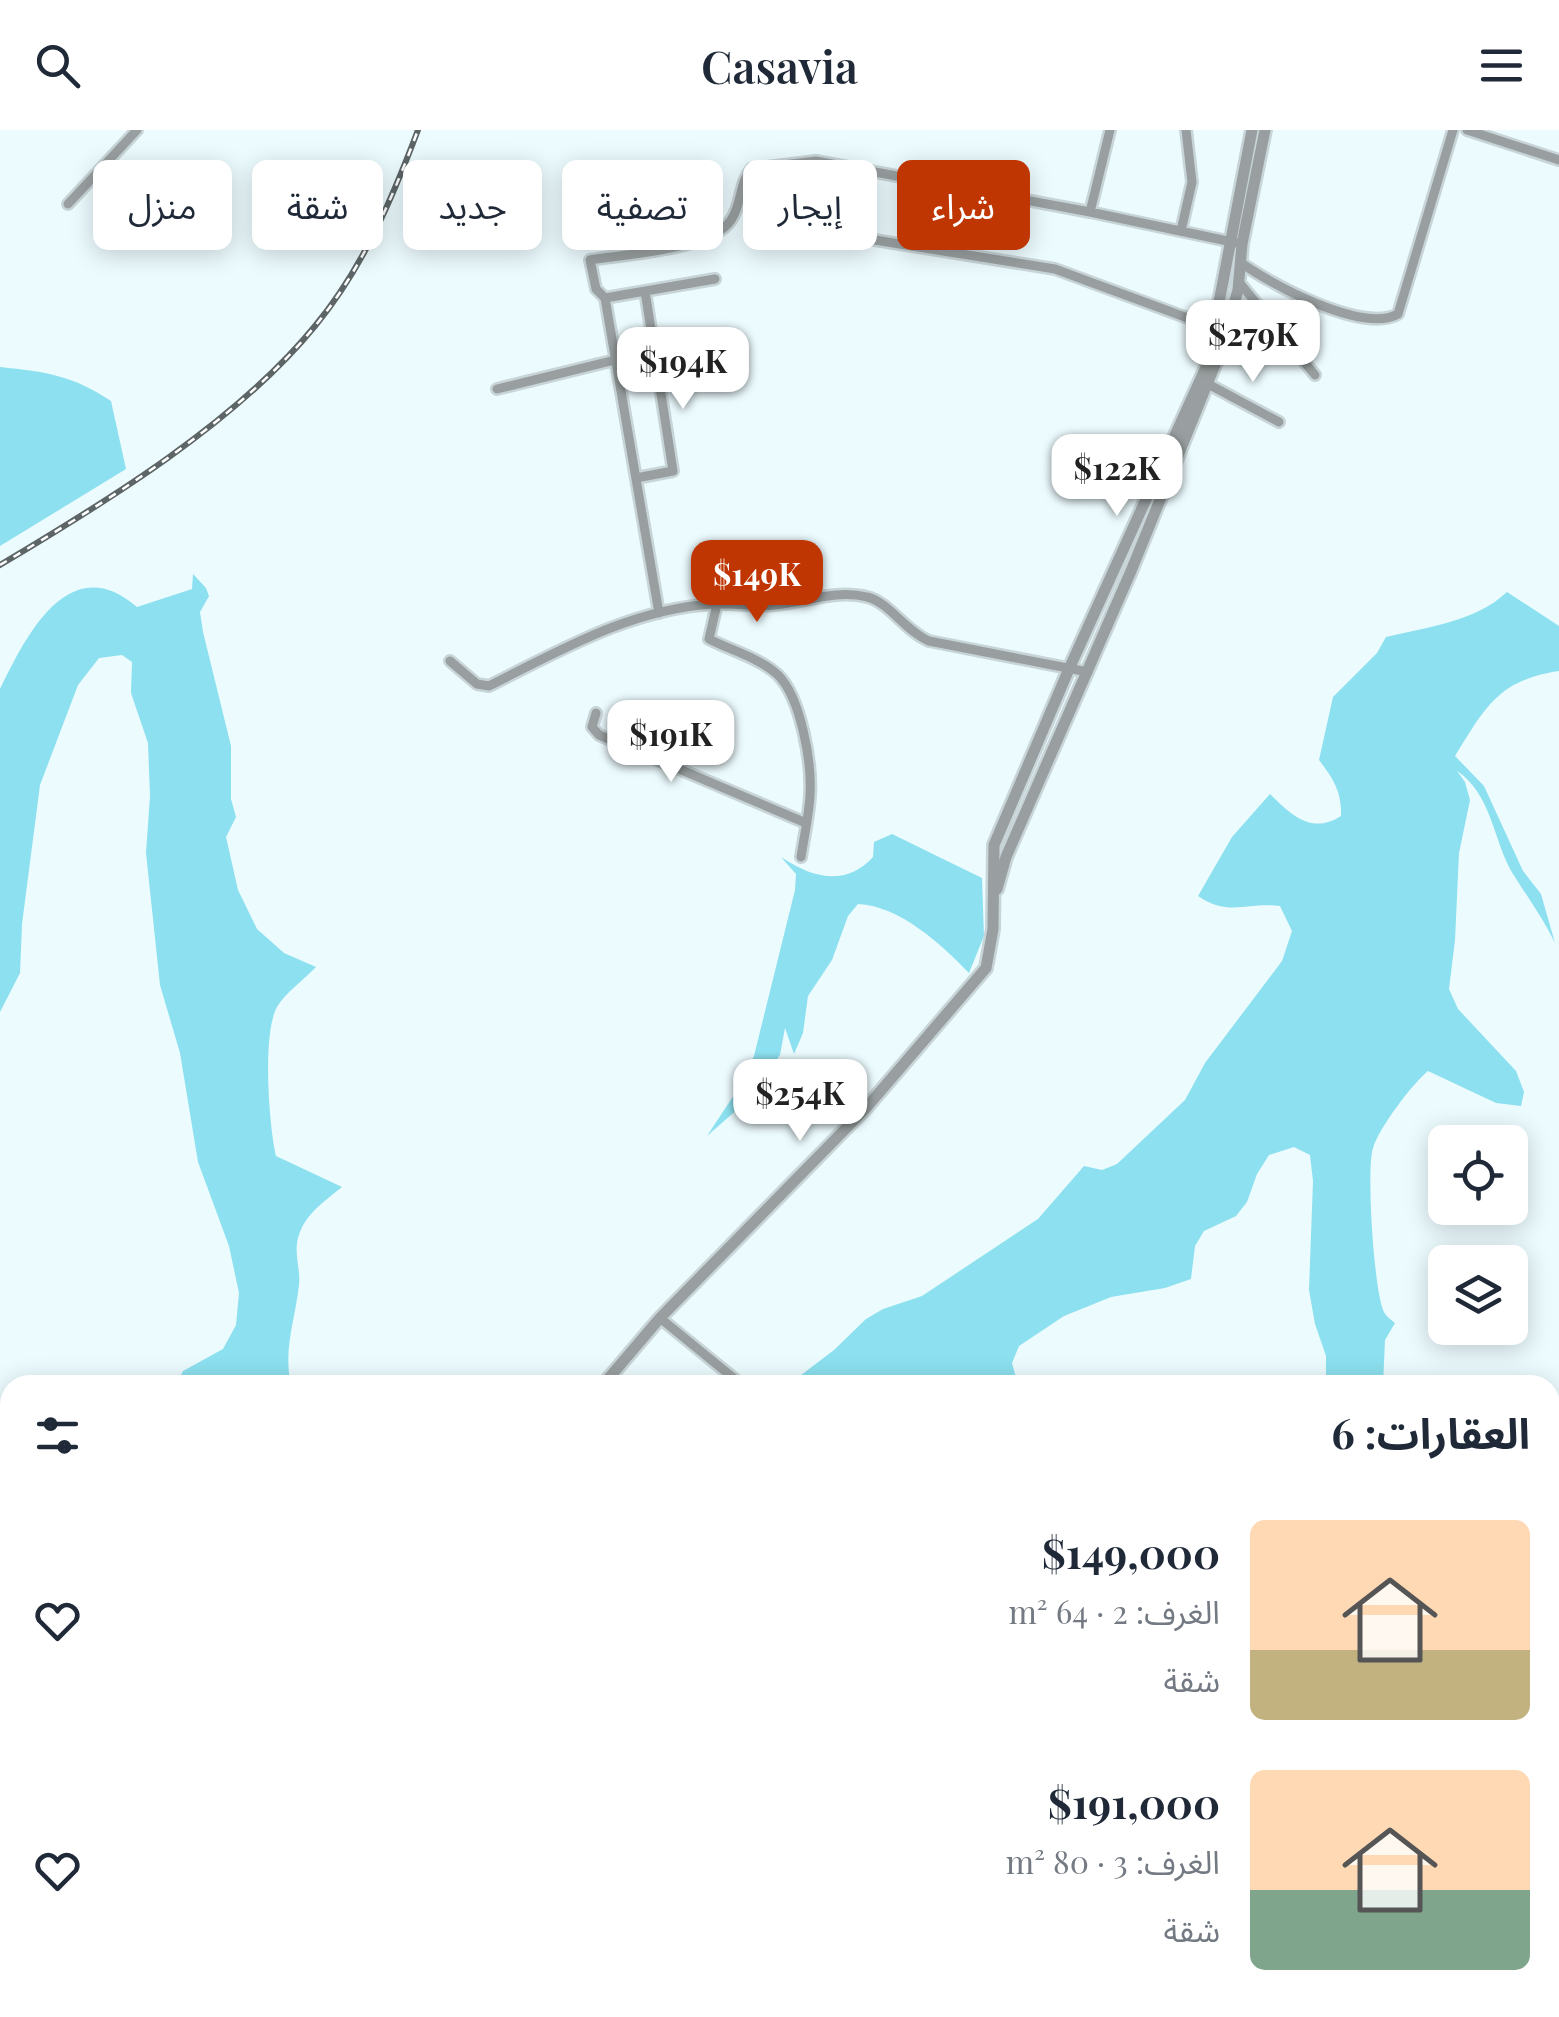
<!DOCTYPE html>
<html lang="ar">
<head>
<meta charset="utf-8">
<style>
	body { margin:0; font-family:"Playfair Display","Noto Sans Arabic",serif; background:#f6f6f7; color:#1f2937; direction:rtl; height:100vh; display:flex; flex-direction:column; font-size:38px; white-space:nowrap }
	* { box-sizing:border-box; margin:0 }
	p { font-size:32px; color:#747a83 }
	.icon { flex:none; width:55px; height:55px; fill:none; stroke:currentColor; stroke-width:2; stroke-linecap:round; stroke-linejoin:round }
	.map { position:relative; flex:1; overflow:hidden; direction:ltr }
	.details { position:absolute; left:0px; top:1245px; width:1560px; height:642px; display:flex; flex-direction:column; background:#fff; border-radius:30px 30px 0 0; box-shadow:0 5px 25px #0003; direction:rtl }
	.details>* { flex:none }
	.guide { position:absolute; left:30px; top:30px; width:1000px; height:90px; direction:rtl; display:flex; gap:20px }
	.buttons { position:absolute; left:1428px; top:995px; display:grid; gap:20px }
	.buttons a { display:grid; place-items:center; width:100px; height:100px; border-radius:15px; background:#fff; box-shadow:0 5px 25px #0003; font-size:50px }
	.price { position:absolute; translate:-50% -85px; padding:0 22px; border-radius:20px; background:#fff; color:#222; font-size:32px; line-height:65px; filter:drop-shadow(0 2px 5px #0008) }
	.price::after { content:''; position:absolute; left:50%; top:60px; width:30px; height:22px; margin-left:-15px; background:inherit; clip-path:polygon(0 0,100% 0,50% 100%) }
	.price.selected { background:#bf3603; color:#fff }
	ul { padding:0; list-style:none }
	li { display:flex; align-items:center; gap:30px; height:250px; padding:0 30px }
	li span { display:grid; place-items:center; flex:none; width:280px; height:200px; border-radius:15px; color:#555 }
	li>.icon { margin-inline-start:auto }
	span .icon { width:120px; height:120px; fill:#fffc; stroke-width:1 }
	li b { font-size:42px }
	h2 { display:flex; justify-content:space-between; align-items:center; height:120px; padding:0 30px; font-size:42px }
	.tag { padding:0 35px; border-radius:15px; background:#fff; box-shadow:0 5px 25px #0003; font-size:35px; line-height:90px }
	.tag.selected { background:#bf3603; color:#fff }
	header { display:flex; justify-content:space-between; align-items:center; height:130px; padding:0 30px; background:#fff; font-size:45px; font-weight:600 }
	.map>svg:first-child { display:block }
	.green { fill:#8ce0ef }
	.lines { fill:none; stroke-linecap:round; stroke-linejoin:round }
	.minor-casing { stroke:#c8d5d8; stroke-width:14 }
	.tertiary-casing { stroke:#c8d5d8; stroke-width:16 }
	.primary-casing { stroke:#c8d5d8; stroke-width:20 }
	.minor { stroke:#999fa0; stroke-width:9 }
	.tertiary { stroke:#999fa0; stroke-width:11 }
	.primary { stroke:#4d585a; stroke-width:15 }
	.rail-casing { stroke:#5d6567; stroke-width:6 }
	.rail { stroke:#fff; stroke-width:2.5; stroke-dasharray:8; stroke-linecap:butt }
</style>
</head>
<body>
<header><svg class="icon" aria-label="menu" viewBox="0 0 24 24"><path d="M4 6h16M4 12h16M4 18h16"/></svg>Casavia<svg class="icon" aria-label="search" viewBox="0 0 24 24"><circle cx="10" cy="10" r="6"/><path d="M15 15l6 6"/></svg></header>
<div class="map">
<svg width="1559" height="1887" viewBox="0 0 1559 1887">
	<rect width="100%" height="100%" fill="#ecfbfe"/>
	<!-- green -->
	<path class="green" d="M0,237C46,242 72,245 111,271L126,339L0,416Z
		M193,444L206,458L209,466L200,482L203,502L231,616V669L236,687L226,707L238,760L257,799L284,823L316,837C305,849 285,863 277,877C262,904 269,995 276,1026L342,1057C326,1070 308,1082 300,1102C292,1121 301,1137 299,1155C295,1191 283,1219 291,1255H176L183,1241L223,1219L236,1195L239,1163L229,1116L198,1032L180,923L160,855L146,723L150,666L148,613L131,563L132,532L122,525L99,528L78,555L40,655L22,794L20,843L0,882V559C26,506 69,418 137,477L192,459Z
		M1507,462L1559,496V541C1498,550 1485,578 1455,626L1484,656L1523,741L1541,764L1555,813C1543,788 1528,768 1513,744C1493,711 1492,664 1457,641L1465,652L1470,670L1459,723L1455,810L1449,859L1458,879L1516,941L1524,962L1521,976L1496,973L1428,941C1412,954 1379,998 1373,1018C1366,1039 1374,1163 1384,1182C1386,1186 1391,1190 1395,1193L1385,1210L1383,1255H1326V1226L1315,1194L1309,1160L1313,1051L1310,1025L1294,1017L1269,1025L1257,1044L1247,1072L1236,1086L1204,1101L1195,1116L1191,1149L1165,1158L1111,1167L1064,1186L1019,1216L1012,1233L1018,1255H788L834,1220L866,1189L883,1179L922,1166L1038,1089L1084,1036L1102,1040L1117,1034L1185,970L1205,933L1282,831L1292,801L1280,776C1246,772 1229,787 1198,766L1232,707L1270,664C1291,685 1312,705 1341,686C1342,662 1333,648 1319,630L1333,567L1377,523L1386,507C1427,497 1475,492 1507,462Z
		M892,704L982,748L984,806L969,843C941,814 900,776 858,774L848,786L832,830L808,866L803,903L794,924L785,898L780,925L748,970L707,1006L738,959L754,926L795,760L796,744L781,727C812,748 846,757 873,727L874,712Z"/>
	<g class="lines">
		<!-- minor casing -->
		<g class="minor-casing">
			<path id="minor" d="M1467,0L1559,30
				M68,74L137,0
				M1090,82L1110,0
				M1181,101L1192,52L1186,0
				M825,102L1055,139L1220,200
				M1240,132C1270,154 1363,204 1398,184L1453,0
				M1239,152L1315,245
				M605,168L715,149
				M1208,254L1279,292
				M497,259L615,230
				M636,348L673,341L645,161
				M717,474L709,509C730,520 760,528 778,545C801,568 812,633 810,665C809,685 804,707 801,727
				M659,483L605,168L596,159L590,130C625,124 711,120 731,90C742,74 739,54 751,39L816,31L1090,82L1237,113
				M450,531L477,554L489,556C561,520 631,479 713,474C733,473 754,477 775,475C805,472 837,459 867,467C889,472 905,501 929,511L1088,542
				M596,583L592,597L599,605L806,693
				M660,1188L742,1255
				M0,1871L19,1887
				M850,1878L852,1887
				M457,1887L474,1878"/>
		</g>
		<!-- tertiary casing -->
		<g class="tertiary-casing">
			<path id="tertiary" d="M997,759L1006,727L1131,441L1221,220L1238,160L1242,114L1265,0
				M603,1255L660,1188L866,978L986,838L993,799L994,715L1069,539L1207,235L1252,0"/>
		</g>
		<!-- primary casing -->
		<g class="primary-casing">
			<path id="primary" d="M0,1777L10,1781
				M477,1878L562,1887"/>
		</g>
		<!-- minor -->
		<use href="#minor" class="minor"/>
		<!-- tertiary -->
		<use href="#tertiary" class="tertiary"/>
		<!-- primary -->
		<use href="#primary" class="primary"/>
		<!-- rail casing -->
		<g class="rail-casing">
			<path id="rail" d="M0,435C106,372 237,292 315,196C363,138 392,69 418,0"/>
		</g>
		<!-- rail -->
		<use href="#rail" class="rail"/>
	</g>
</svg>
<div class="buttons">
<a><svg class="icon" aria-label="locate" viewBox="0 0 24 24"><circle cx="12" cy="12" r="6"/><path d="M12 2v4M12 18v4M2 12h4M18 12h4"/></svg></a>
<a><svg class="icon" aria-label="layers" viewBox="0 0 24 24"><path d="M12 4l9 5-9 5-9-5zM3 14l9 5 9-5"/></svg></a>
</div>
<b class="price" style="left:1253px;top:255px">$279K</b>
<b class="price" style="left:683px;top:282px">$194K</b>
<b class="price" style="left:1117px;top:389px">$122K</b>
<b class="price selected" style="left:757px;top:495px">$149K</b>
<b class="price" style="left:671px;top:655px">$191K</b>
<b class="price" style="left:800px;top:1014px">$254K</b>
<div class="guide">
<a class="tag selected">شراء</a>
<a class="tag">إيجار</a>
<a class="tag">تصفية</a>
<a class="tag">جديد</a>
<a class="tag">شقة</a>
<a class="tag">منزل</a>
</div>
<section class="details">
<h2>العقارات: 6<svg class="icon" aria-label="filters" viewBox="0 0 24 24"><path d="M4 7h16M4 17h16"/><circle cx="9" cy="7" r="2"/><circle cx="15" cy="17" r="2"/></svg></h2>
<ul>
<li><span style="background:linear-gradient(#ffd9b3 65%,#c2b280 0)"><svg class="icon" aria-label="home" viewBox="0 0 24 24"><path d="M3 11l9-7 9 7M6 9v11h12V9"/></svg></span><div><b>$149,000</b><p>الغرف: 2 · 64 m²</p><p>شقة</p></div><svg class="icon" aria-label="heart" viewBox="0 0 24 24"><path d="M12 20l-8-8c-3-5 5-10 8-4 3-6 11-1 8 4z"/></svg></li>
<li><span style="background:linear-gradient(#ffd9b3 60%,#7fa58c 0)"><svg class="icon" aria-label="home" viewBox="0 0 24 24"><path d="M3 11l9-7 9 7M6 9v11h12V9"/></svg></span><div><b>$191,000</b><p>الغرف: 3 · 80 m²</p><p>شقة</p></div><svg class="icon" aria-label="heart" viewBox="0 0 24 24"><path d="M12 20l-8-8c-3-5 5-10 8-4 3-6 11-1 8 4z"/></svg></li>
</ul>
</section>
</div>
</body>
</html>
